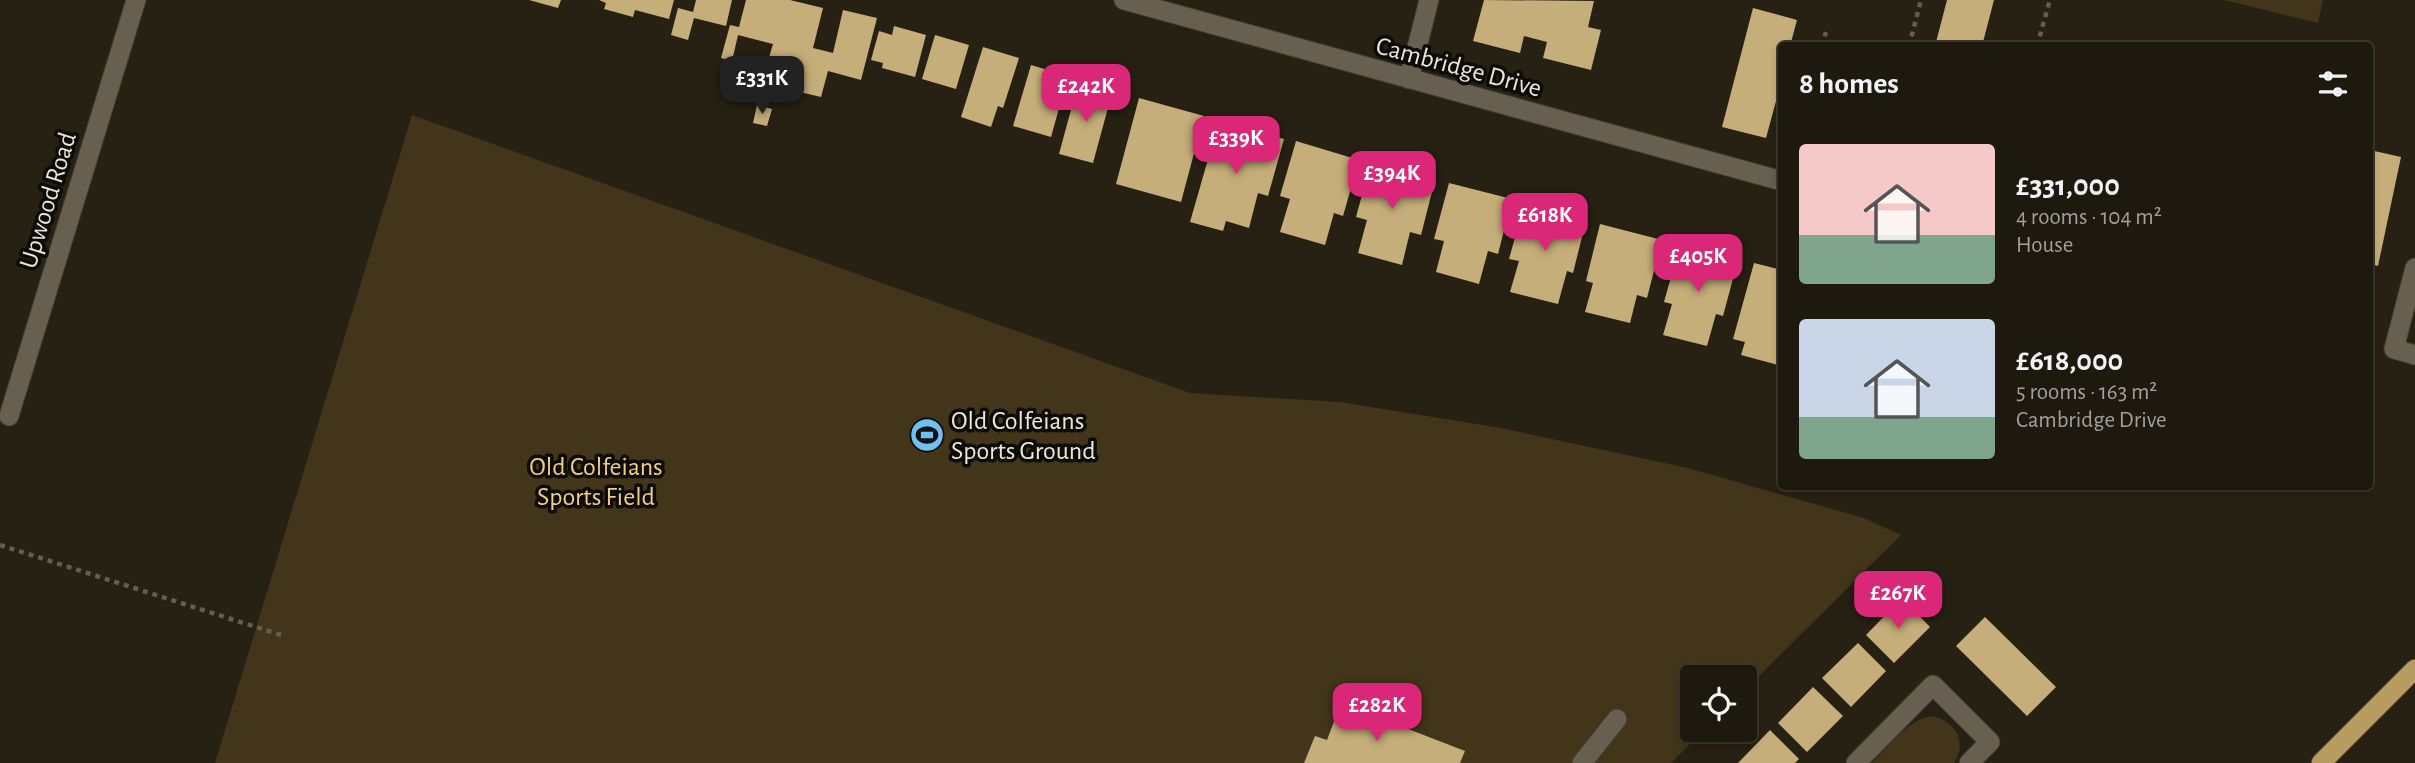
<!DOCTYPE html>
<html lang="en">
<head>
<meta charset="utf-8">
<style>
	body { margin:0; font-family:"Alegreya Sans",sans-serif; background:#252217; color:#f1f3f6; height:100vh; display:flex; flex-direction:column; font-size:26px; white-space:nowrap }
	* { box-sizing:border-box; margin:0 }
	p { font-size:23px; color:#a0a09e }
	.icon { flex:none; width:38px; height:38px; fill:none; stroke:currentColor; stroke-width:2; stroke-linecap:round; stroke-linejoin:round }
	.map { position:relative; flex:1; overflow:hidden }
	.side { position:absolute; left:1778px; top:42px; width:595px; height:448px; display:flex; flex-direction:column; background:#1d190e; border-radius:7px; box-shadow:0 4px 10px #0003,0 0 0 2px #3b382e }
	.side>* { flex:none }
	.controls { position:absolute; left:1680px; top:665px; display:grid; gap:14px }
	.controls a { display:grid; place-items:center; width:77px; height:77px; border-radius:7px; background:#1d190e; box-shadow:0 4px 10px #0003,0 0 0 2px #3b382e; font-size:35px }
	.price { position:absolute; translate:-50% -60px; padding:0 16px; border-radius:14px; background:#db2777; color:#fff; font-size:23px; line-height:46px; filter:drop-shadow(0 2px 4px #0008) }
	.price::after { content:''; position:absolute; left:50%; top:42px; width:21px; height:16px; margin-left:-10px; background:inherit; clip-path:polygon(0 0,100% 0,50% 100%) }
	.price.active { background:#222; color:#fff }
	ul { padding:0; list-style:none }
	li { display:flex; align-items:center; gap:21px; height:175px; padding:0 21px }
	li span { display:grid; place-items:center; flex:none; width:196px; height:140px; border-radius:7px; color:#555 }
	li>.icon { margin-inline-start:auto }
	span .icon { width:84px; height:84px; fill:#fffc; stroke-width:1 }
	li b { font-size:30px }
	h2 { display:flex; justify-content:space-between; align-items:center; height:84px; padding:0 21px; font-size:30px }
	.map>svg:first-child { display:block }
	.green { fill:#423519 }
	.building { fill:#c6ae7a }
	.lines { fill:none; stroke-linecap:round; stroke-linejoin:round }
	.service-casing { stroke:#403a31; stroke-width:21 }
	.minor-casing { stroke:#403a31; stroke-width:21 }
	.trunk-casing { stroke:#403a31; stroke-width:21 }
	.path { stroke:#635e51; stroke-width:4.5; stroke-dasharray:5 5; stroke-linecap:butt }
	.service { stroke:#675f50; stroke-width:19 }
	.minor { stroke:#675f50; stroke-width:19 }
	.trunk { stroke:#b79c60; stroke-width:19 }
	.labels { text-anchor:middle; stroke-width:7; stroke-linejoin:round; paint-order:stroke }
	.street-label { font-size:26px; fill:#ebe6dd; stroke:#0d0b05 }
	.poi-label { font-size:26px; fill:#ebe6dd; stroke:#0d0b05; text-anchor:start }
	.park-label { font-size:26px; fill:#f1ce80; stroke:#0d0b05 }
</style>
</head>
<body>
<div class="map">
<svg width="2415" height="763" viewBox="0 0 2415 763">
	<rect width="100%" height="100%" fill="#272113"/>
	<!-- green -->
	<path class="green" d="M2224,0H2323L2318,23Z
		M412,115L1190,393L1340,402L1501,428L1688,468L1864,518L1901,535L1745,690V677H1692V730H1704L1671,763H215Z
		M1932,716C1955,721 1968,741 1954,763H1872C1889,746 1907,720 1932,716Z"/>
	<!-- building -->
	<path class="building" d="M529,0H561L558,8Z
		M599,0H674L669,19L635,10L633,17L604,9L606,3Z
		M696,0H732L726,26L694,18L688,40L671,35L678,8L693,12Z
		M746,0H790L823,8L813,48L833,53L843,10L877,18L861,80L828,71L821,97L770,85L776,63L768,61L773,44L738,35L732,61L721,58L730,25L739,27Z
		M1484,0L1594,1L1588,27L1601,30L1591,70L1543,58L1547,42L1524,36L1520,53L1473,41Z
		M1947,0H1994L1982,46H1935Z
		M1753,8L1797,20L1790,46H1782V79L1766,138L1722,127Z
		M894,26L926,35L915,77L882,68L883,63L871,60L879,31L892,35Z
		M935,35L969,45L956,89L922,79Z
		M983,47L1019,58L1003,108L998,106L991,127L961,117Z
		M1031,65L1068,76L1051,137L1013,126Z
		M1078,84L1112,93L1093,163L1059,154Z
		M1139,98L1204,116L1181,202L1116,184Z
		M757,105L772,109L767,126L753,123Z
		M1219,121L1284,139L1268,196L1258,193L1249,228L1226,221L1223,231L1190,222Z
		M1296,141L1359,160L1343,216L1334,213L1325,245L1280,232L1290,199L1280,196Z
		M2370,150L2401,157L2378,266L2370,264Z
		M1371,162L1435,180L1421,235L1410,232L1402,265L1358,253L1367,220L1356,217Z
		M1449,183L1512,199L1498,254L1488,251L1479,284L1436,272L1444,241L1434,239Z
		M1524,205L1586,221L1573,273L1567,271L1558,304L1510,292L1519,261L1509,259Z
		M1600,224L1662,240L1647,298L1637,295L1630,323L1585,312L1593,283L1586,281Z
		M1680,245L1738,260L1723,316L1716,314L1707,346L1663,335L1672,304L1664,302Z
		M1754,263L1782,270V366L1741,355L1745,342L1733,339Z
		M1902,598L1930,627L1894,663L1866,635Z
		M1985,617L2056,687L2027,716L1956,646Z
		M1858,643L1886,671L1851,707L1822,678Z
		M1813,687L1843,716L1807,752L1778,723Z
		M1341,703L1465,751L1460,763H1304L1315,736L1327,740Z
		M1770,730L1799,759L1795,763H1738Z"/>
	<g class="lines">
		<!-- service casing -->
		<g class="service-casing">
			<path id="service" d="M1582,763L1617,719"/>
		</g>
		<!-- minor casing -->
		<g class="minor-casing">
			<path id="minor" d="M1124,0L1782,181
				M1409,79L1429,0
				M2415,268L2394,349L2415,355
				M9,416L136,0
				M1856,763L1933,685L1990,742L1969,763"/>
		</g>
		<!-- trunk casing -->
		<g class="trunk-casing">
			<path id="trunk" d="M2321,763L2415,669"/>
		</g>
		<!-- path -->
		<path class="path" d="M1822,46L1826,32
			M1909,46L1921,0
			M2037,46L2050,0
			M0,545L284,636"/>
		<!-- service -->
		<use href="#service" class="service"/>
		<!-- minor -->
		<use href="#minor" class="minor"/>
		<!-- trunk -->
		<use href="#trunk" class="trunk"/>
	</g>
	<!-- icons -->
	<defs>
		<g id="stadium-disc" transform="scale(1.75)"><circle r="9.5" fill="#6ec2f3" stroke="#0d0b05"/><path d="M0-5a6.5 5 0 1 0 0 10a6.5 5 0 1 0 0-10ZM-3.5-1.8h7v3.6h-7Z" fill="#111"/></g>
	</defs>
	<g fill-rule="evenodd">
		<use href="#stadium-disc" x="927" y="435"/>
	</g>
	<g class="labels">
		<!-- street labels -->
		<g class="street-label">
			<text transform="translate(1459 66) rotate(15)" y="9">Cambridge Drive</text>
			<text transform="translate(47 200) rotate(-73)" y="9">Upwood Road</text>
		</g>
		<!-- poi labels -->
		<g class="poi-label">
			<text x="951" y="429">Old Colfeians<tspan x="951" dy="30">Sports Ground</tspan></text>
		</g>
		<!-- park labels -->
		<g class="park-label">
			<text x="596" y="475">Old Colfeians<tspan x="596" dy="30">Sports Field</tspan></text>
		</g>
	</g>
</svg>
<div class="controls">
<a><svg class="icon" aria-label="locate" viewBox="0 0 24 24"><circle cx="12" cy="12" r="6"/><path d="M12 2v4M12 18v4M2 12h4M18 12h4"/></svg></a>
</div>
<b class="price active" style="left:762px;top:116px">£331K</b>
<b class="price" style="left:1086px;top:124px">£242K</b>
<b class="price" style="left:1236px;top:176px">£339K</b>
<b class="price" style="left:1392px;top:211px">£394K</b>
<b class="price" style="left:1545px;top:253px">£618K</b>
<b class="price" style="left:1698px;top:294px">£405K</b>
<b class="price" style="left:1898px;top:631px">£267K</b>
<b class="price" style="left:1377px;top:743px">£282K</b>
<section class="side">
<h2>8 homes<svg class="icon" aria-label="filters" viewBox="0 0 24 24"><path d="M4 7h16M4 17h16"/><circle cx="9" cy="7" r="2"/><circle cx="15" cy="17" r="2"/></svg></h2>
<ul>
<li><span style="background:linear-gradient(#f6c9c9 65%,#7fa58c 0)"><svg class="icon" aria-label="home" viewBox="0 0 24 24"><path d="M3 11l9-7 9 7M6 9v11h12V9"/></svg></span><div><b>£331,000</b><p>4 rooms · 104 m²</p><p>House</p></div></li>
<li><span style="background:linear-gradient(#c9d6e8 70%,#7fa58c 0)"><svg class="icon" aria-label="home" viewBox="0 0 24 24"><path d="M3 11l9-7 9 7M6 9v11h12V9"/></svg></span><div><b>£618,000</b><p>5 rooms · 163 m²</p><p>Cambridge Drive</p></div></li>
</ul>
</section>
</div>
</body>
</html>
